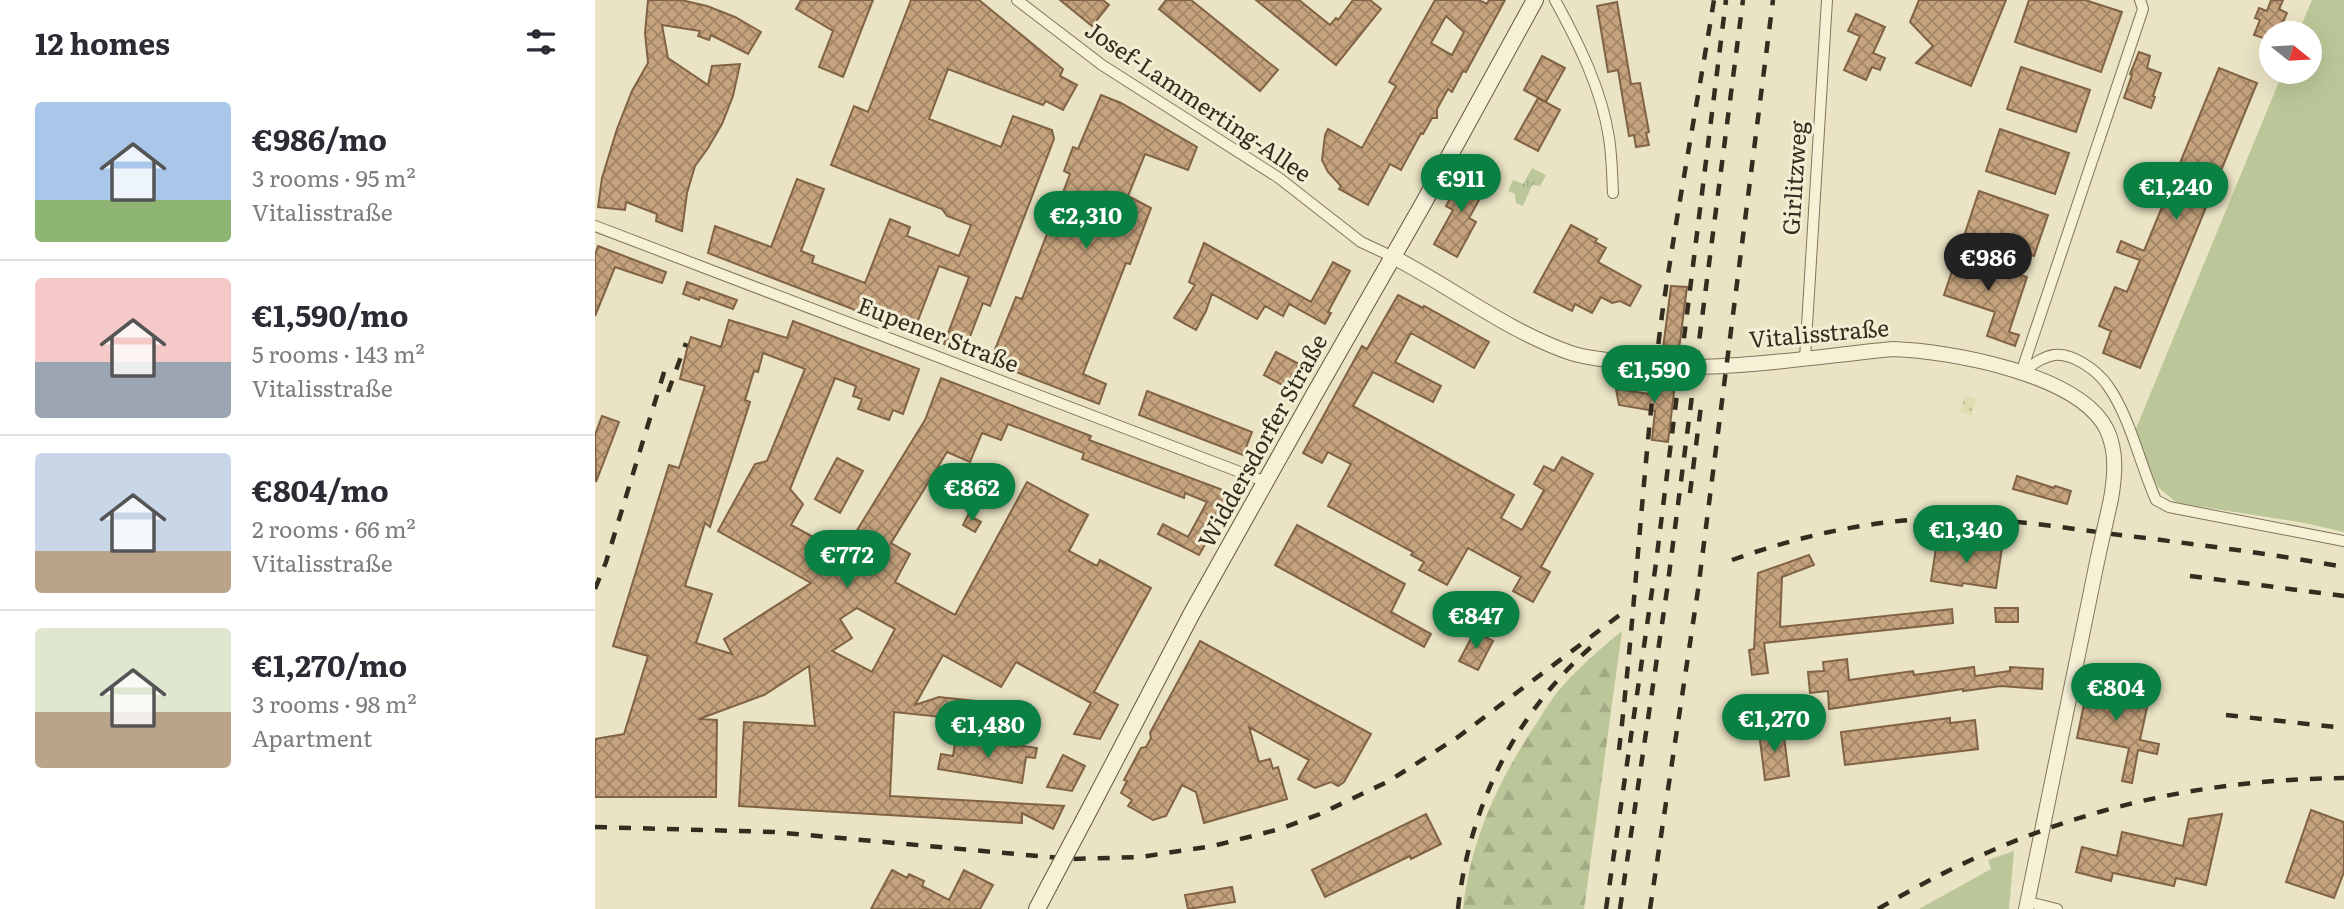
<!DOCTYPE html>
<html lang="en">
<head>
<meta charset="utf-8">
<style>
	body { margin:0; font-family:Literata,serif; background:#f2f2f3; color:#2b2b33; height:100vh; display:flex; flex-direction:column; font-size:26px; white-space:nowrap }
	* { box-sizing:border-box; margin:0 }
	p { font-size:23px; color:#7c7c81 }
	.icon { flex:none; width:38px; height:38px; fill:none; stroke:currentColor; stroke-width:2; stroke-linecap:round; stroke-linejoin:round }
	.map { position:relative; flex:1; overflow:hidden }
	.details { display:flex; flex-direction:column; background:#fff; width:595px }
	.details>* { flex:none }
	.needle { width:46px; rotate:108deg }
	.controls { position:absolute; left:1664px; top:21px; display:grid; gap:14px }
	.controls a { display:grid; place-items:center; width:63px; height:63px; border-radius:50%; background:#fff; box-shadow:0 7px 28px #0002; font-size:35px }
	.price { position:absolute; translate:-50% -60px; padding:0 16px; border-radius:24px; background:#0b8043; color:#fff; font-size:23px; line-height:46px; filter:drop-shadow(0 2px 4px #0008) }
	.price::after { content:''; position:absolute; left:50%; top:42px; width:21px; height:16px; margin-left:-10px; background:inherit; clip-path:polygon(0 0,100% 0,50% 100%) }
	.price.on { background:#222; color:#fff }
	ul { padding:0; list-style:none }
	li { display:flex; align-items:center; gap:21px; height:175px; padding:0 35px }
	li+li { border-top:2px solid #e1e1e2 }
	li span { display:grid; place-items:center; flex:none; width:196px; height:140px; border-radius:7px; color:#555 }
	li>.icon { margin-inline-start:auto }
	span .icon { width:84px; height:84px; fill:#fffc; stroke-width:1 }
	li b { font-size:30px }
	h2 { display:flex; justify-content:space-between; align-items:center; height:84px; padding:0 35px; font-size:30px }
	main { display:flex; flex:1; min-height:0 }
	.map>svg:first-child { display:block }
	.farmland { fill:url(#farmland-dots) }
	.green { fill:#bcc799 }
	.forest { fill:url(#forest-firs) }
	.park { fill:url(#park-tufts) }
	.building { fill:url(#building-cross-hatch); stroke:#806344; stroke-width:2; fill-rule:evenodd }
	.lines { fill:none; stroke-linecap:round; stroke-linejoin:round }
	.minor-casing { stroke:#83755c; stroke-width:12 }
	.tertiary-casing { stroke:#83755c; stroke-width:16 }
	.secondary-casing { stroke:#65563f; stroke-width:18 }
	.minor { stroke:#f6f0d7; stroke-width:10 }
	.tertiary { stroke:#f6f0d7; stroke-width:14 }
	.secondary { stroke:#f6f0d7; stroke-width:16 }
	.rail { stroke:#342c1f; stroke-width:4.5; stroke-dasharray:12 12; stroke-linecap:butt }
	.tertiary-bridge-casing { stroke:#83755c; stroke-width:16; stroke-linecap:butt }
	.secondary-bridge-casing { stroke:#65563f; stroke-width:18; stroke-linecap:butt }
	.tertiary-bridge { stroke:#f6f0d7; stroke-width:14 }
	.secondary-bridge { stroke:#f6f0d7; stroke-width:16 }
	.labels { text-anchor:middle; stroke-width:6; stroke-linejoin:round; paint-order:stroke }
	.street-label { font-size:23px; fill:#342c1f; stroke:#f2edd3 }
</style>
</head>
<body>
<main>
<section class="details">
<h2>12 homes<svg class="icon" aria-label="filters" viewBox="0 0 24 24"><path d="M4 7h16M4 17h16"/><circle cx="9" cy="7" r="2"/><circle cx="15" cy="17" r="2"/></svg></h2>
<ul>
<li><span style="background:linear-gradient(#a9c7e8 70%,#8fb573 0)"><svg class="icon" aria-label="home" viewBox="0 0 24 24"><path d="M3 11l9-7 9 7M6 9v11h12V9"/></svg></span><div><b>€986/mo</b><p>3 rooms · 95 m²</p><p>Vitalisstraße</p></div></li>
<li><span style="background:linear-gradient(#f6c9c9 60%,#9aa5b1 0)"><svg class="icon" aria-label="home" viewBox="0 0 24 24"><path d="M3 11l9-7 9 7M6 9v11h12V9"/></svg></span><div><b>€1,590/mo</b><p>5 rooms · 143 m²</p><p>Vitalisstraße</p></div></li>
<li><span style="background:linear-gradient(#c9d6e8 70%,#b9a48a 0)"><svg class="icon" aria-label="home" viewBox="0 0 24 24"><path d="M3 11l9-7 9 7M6 9v11h12V9"/></svg></span><div><b>€804/mo</b><p>2 rooms · 66 m²</p><p>Vitalisstraße</p></div></li>
<li><span style="background:linear-gradient(#dfe7d0 60%,#b9a48a 0)"><svg class="icon" aria-label="home" viewBox="0 0 24 24"><path d="M3 11l9-7 9 7M6 9v11h12V9"/></svg></span><div><b>€1,270/mo</b><p>3 rooms · 98 m²</p><p>Apartment</p></div></li>
</ul>
</section>
<div class="map">
<svg width="1749" height="909" viewBox="0 0 1749 909">
	<defs>
		<pattern id="farmland-dots" width="8" height="8" patternUnits="userSpaceOnUse" patternTransform="scale(1.75)"><rect width="8" height="8" fill="#dfddb2"/><path d="M2 2h.1M6 6h.1" fill="none" stroke="#c0be99" stroke-width="1.8" stroke-linecap="round"/></pattern>
		<pattern id="forest-firs" width="22" height="20" patternUnits="userSpaceOnUse" patternTransform="scale(1.75)"><rect width="22" height="20" fill="#bcc799"/><path d="M5 1l3.5 6h-7zM16 11l3.5 6h-7z" fill="#a2ab83"/></pattern>
		<pattern id="park-tufts" width="24" height="20" patternUnits="userSpaceOnUse" patternTransform="scale(1.75)"><rect width="24" height="20" fill="#bcc799"/><path d="M3 7l-1-3M5 7V3M7 7l1-3M15 17l-1-3M17 17v-4M19 17l1-3" fill="none" stroke="#a2ab83"/></pattern>
		<pattern id="building-cross-hatch" width="8" height="8" patternUnits="userSpaceOnUse" patternTransform="scale(1.75)"><rect width="8" height="8" fill="#c5a37d"/><path d="M0 0l8 8M0 8l8-8" fill="none" stroke="#a18566"/></pattern>
	</defs>
	<rect width="100%" height="100%" fill="#eae3c4"/>
	<!-- farmland -->
	<path class="farmland" d="M1370,395L1382,399L1376,416L1365,412Z"/>
	<!-- green -->
	<path class="green" d="M1717,0H1749V532L1710,523L1582,503L1563,487L1549,459L1540,431L1688,72H1715V33H1703Z
		M1419,851L1414,909H1324L1396,869L1393,860Z"/>
	<!-- forest -->
	<path class="forest" d="M1027,631L989,909H868C876,840 900,788 937,730C946,717 954,702 964,690C983,668 1005,649 1027,631Z"/>
	<!-- park -->
	<path class="park" d="M937,168L951,175L945,186L937,185L928,206L921,203L920,194L913,191L918,180L928,184Z"/>
	<!-- building -->
	<path class="building" d="M53,0H86L112,6L140,17L166,32L153,54L116,35L114,40L103,36L105,31L67,25L73,58L113,85L117,66L145,64L138,96L127,124L113,148L100,166L92,193L87,231L61,221L62,214L31,202L30,210L3,207L7,178L22,129L37,91L53,63L50,33Z
		M206,0H278L248,77L224,67L238,31L201,9Z
		M316,0H384L468,69L465,76L482,85L468,110L451,101L448,105L353,69L334,119L406,147L418,116L457,130L459,139L395,306L388,303L369,352L349,344L374,277L344,266L322,323L313,319L309,329L113,253L120,226L176,247L202,179L229,189L206,251L219,256L217,263L270,283L295,219L315,227L312,236L364,256L376,225L352,216L347,209L236,165L259,106L273,112Z
		M465,0H508L514,5L497,26Z
		M571,0H596L683,70L665,91L564,9Z
		M661,0H704L735,25L741,18L743,20L758,0H775L786,9L741,65Z
		M840,0H884L892,4L894,0H910L871,72L868,71L857,92L853,89L842,109V118H837L828,134L826,133L806,170L795,164L773,205L744,189L746,186L733,172L727,160L730,135L733,129L767,148L801,86L794,82ZM851,16L869,32L857,55L836,43Z
		M1324,0H1411L1376,86L1321,63L1338,46L1315,22Z
		M1434,0H1490L1527,12L1506,72L1420,42Z
		M1676,0H1688L1684,9L1692,13L1683,33H1676L1674,40L1659,35L1665,20L1660,18L1664,8L1672,11Z
		M1022,2L1036,84L1045,83L1054,132L1051,133L1054,145L1041,147L1039,135L1034,136L1023,70L1013,72L1002,6Z
		M1261,14L1290,27L1278,53L1290,58L1285,70L1277,67L1271,80L1249,70L1265,36L1253,31Z
		M1544,52L1555,56L1552,68L1566,73L1558,96L1560,97L1556,108L1529,98L1537,75L1535,74Z
		M947,56L970,68L951,102L929,90Z
		M1426,67L1495,90L1481,132L1412,109Z
		M1624,68L1662,83L1545,368L1508,353L1516,331L1504,326L1520,287L1532,292L1545,260L1522,252L1526,241L1549,251Z
		M506,95L526,103L602,147L593,170L550,154L533,196L556,208L535,264L531,263L488,374L511,384L504,404L395,362L421,297L427,299L475,174L469,171L478,147L483,149Z
		M943,98L965,110L943,151L920,139Z
		M1405,129L1474,153L1460,194L1391,171Z
		M870,171L893,184L874,218L881,222L862,257L839,244L858,210L851,206Z
		M1384,191L1453,215L1439,256L1370,233Z
		M976,225L1002,239L1000,242L1011,248L1003,262L1046,286L1035,306L1025,301L1017,303L1006,297L997,313L980,304L977,311L939,292Z
		M609,243L716,302L738,262L755,271L733,312L736,313L730,324L694,304L688,316L670,306L662,319L617,294L611,311L601,330L579,318L600,285L594,282Z
		M3,246L71,272L67,283L20,267L0,316V255Z
		M1363,253L1432,277L1414,332L1424,335L1420,346L1392,336L1400,312L1349,295Z
		M92,282L142,300L138,309L105,297L104,300L88,294Z
		M1076,286L1092,287L1083,357L1067,356Z
		M803,295L828,308L829,306L894,342L879,368L816,333L800,362L846,386L838,402L778,372L758,406L919,495L906,518L927,530L949,490L939,484L949,466L959,471L967,457L998,474L946,567L955,572L938,602L918,591L926,577L873,548L852,585L824,570L829,562L816,555L818,552L733,506L756,464L733,452L727,463L708,453L767,346L772,349Z
		M134,320L192,338L198,321L324,369L308,414L298,410L294,420L263,409L267,399L258,396L261,386L240,378L195,489L208,504L196,525L248,553L330,420L346,378L496,436L494,440L636,493L627,515L604,555L563,534L568,524L593,537L612,502L590,493L589,498L487,459L489,453L413,424L406,440L387,433L375,462L352,452L296,543L315,554L300,582L360,615L432,482L493,515L474,551L502,566L505,560L556,588L499,692L523,705L505,739L479,734L496,703L421,662L406,687L348,655L320,705L344,697L400,703L427,710L424,723L396,718L395,722L299,712L295,796L469,806L458,829L427,813V823L144,806L149,722L220,726L214,666L169,695L104,719L122,720L121,797H0V739L29,734L53,656L18,646L74,465L84,468L110,386L85,379L92,349L96,337L126,347ZM168,353L210,369L172,461L160,464L123,531L216,583L129,639L137,654L101,643L117,594L90,586L110,523L115,527L155,402L150,400L159,371L163,372ZM262,608L300,629L277,672L237,651L257,638L245,619Z
		M681,352L704,364L691,387L669,375Z
		M1064,375L1081,376L1073,442L1057,440L1060,411L1024,405L1021,389L1062,395Z
		M552,391L657,432L648,455L544,415Z
		M7,416L24,422L1,482L0,435Z
		M242,458L268,471L245,513L220,499Z
		M1422,476L1459,488L1460,486L1476,491L1472,504L1418,489Z
		M373,515L386,522L380,532L368,525Z
		M702,525L810,584L796,612L836,634L829,647L680,565Z
		M1342,541L1407,548L1401,588L1368,583L1367,586L1336,581Z
		M1214,555L1219,565L1187,577L1185,627L1357,609L1358,623L1169,643L1173,673L1157,675L1154,650L1159,649L1163,573Z
		M1400,608H1423V622H1401Z
		M880,631L898,641L883,670L864,661Z
		M605,641L776,734L749,782L743,786L736,782L720,788L703,779L714,760L654,727L664,762L675,759L678,769L683,767L692,799L609,823L601,792L587,785L571,816L558,820L533,806L537,800L526,793L532,781L529,780L546,748L551,747L556,738L555,733Z
		M1252,659L1254,680L1318,671L1319,675L1379,667L1380,676L1415,671V667L1448,669L1447,689L1406,686L1368,691V689L1234,709L1233,691L1215,693L1213,672L1229,671L1228,662Z
		M1493,685L1554,698L1545,740L1564,744L1562,754L1543,750L1537,783L1527,781L1534,748L1482,738Z
		M1355,718V723L1380,720L1383,749L1250,765L1246,732Z
		M1188,729L1194,776L1170,780L1164,732Z
		M361,737L422,747L423,745L442,748L440,758L431,757L427,783L343,769L346,754L358,756Z
		M468,755L490,766L477,791L452,787Z
		M1716,810L1749,822V872L1739,898L1691,882Z
		M831,814L846,844L816,859L815,856L730,897L717,870Z
		M1627,814L1611,885L1581,878L1579,886L1518,873L1516,881L1481,872L1487,847L1522,856L1527,832L1588,846L1594,819Z
		M297,870L312,878L314,874L329,881L327,886L354,900L369,870L398,885L385,909H276Z
		M637,887L640,902L593,909L590,895Z"/>
	<g class="lines">
		<!-- minor casing -->
		<g class="minor-casing">
			<path id="minor" d="M422,0L507,65L684,178L766,242L798,257
				M960,0C983,42 1007,90 1014,138C1017,156 1017,175 1018,193
				M0,226L671,482
				M1210,358L1232,0
				M1426,373C1436,366 1446,357 1459,355C1478,353 1502,370 1513,386C1535,417 1545,464 1561,500L1574,507L1749,541
				M1426,373L1548,9L1545,0
				M1433,902L1462,909"/>
		</g>
		<!-- tertiary casing -->
		<g class="tertiary-casing">
			<path id="tertiary" d="M798,257C858,288 912,331 976,353C987,357 1000,358 1012,360C1106,377 1204,358 1298,349C1355,351 1485,374 1512,430C1522,452 1520,475 1516,499
				M1431,909L1503,557"/>
		</g>
		<!-- secondary casing -->
		<g class="secondary-casing">
			<path id="secondary" d="M489,820L597,613L719,395L828,204L940,0
				M442,909L455,884"/>
		</g>
		<!-- minor -->
		<use href="#minor" class="minor"/>
		<!-- tertiary -->
		<use href="#tertiary" class="tertiary"/>
		<!-- secondary -->
		<use href="#secondary" class="secondary"/>
		<!-- rail -->
		<path class="rail" d="M73,392L91,343
			M1095,493L1106,406
			M1137,560C1207,535 1280,519 1355,518C1414,518 1475,529 1534,536C1606,545 1678,554 1749,567
			M1595,576L1749,596
			M0,589L11,562L70,369
			M1631,715L1749,728
			M1024,750C1041,605 1048,459 1067,315C1082,210 1102,105 1119,0
			M0,827L179,832L476,859L545,857L618,846L685,829L725,814L794,781L863,737L1030,611
			M863,909C874,808 919,715 996,647
			M1011,909L1061,563L1131,0
			M1025,909L1072,590L1148,0
			M1055,909L1103,590L1178,0
			M1283,909C1432,821 1576,780 1749,778"/>
		<!-- tertiary-bridge casing -->
		<g class="tertiary-bridge-casing">
			<path id="tertiary-bridge" d="M1503,557L1516,499"/>
		</g>
		<!-- secondary-bridge casing -->
		<g class="secondary-bridge-casing">
			<path id="secondary-bridge" d="M455,884L489,820"/>
		</g>
		<!-- tertiary-bridge -->
		<use href="#tertiary-bridge" class="tertiary-bridge"/>
		<!-- secondary-bridge -->
		<use href="#secondary-bridge" class="secondary-bridge"/>
	</g>
	<g class="labels">
		<!-- street labels -->
		<g class="street-label">
			<text transform="translate(603 102) rotate(34)" y="8">Josef-Lammerting-Allee</text>
			<text transform="translate(1200 178) rotate(-86)" y="8">Girlitzweg</text>
			<text transform="translate(1224 334) rotate(-5)" y="8">Vitalisstraße</text>
			<text transform="translate(343 335) rotate(21)" y="8">Eupener Straße</text>
			<text transform="translate(668 441) rotate(-61)" y="8">Widdersdorfer Straße</text>
		</g>
	</g>
</svg>
<div class="controls">
<a><svg class="needle" viewBox="-14 -14 28 28"><path d="M0-13l5 13h-10z" fill="#e53935"/><path d="M0 13l5-13h-10z" fill="#7c7c81"/></svg></a>
</div>
<b class="price" style="left:866px;top:214px">€911</b>
<b class="price" style="left:1581px;top:222px">€1,240</b>
<b class="price" style="left:491px;top:251px">€2,310</b>
<b class="price on" style="left:1393px;top:293px">€986</b>
<b class="price" style="left:1059px;top:405px">€1,590</b>
<b class="price" style="left:377px;top:523px">€862</b>
<b class="price" style="left:1371px;top:565px">€1,340</b>
<b class="price" style="left:252px;top:590px">€772</b>
<b class="price" style="left:881px;top:651px">€847</b>
<b class="price" style="left:1521px;top:723px">€804</b>
<b class="price" style="left:1179px;top:754px">€1,270</b>
<b class="price" style="left:393px;top:760px">€1,480</b>
</div>
</main>
</body>
</html>
